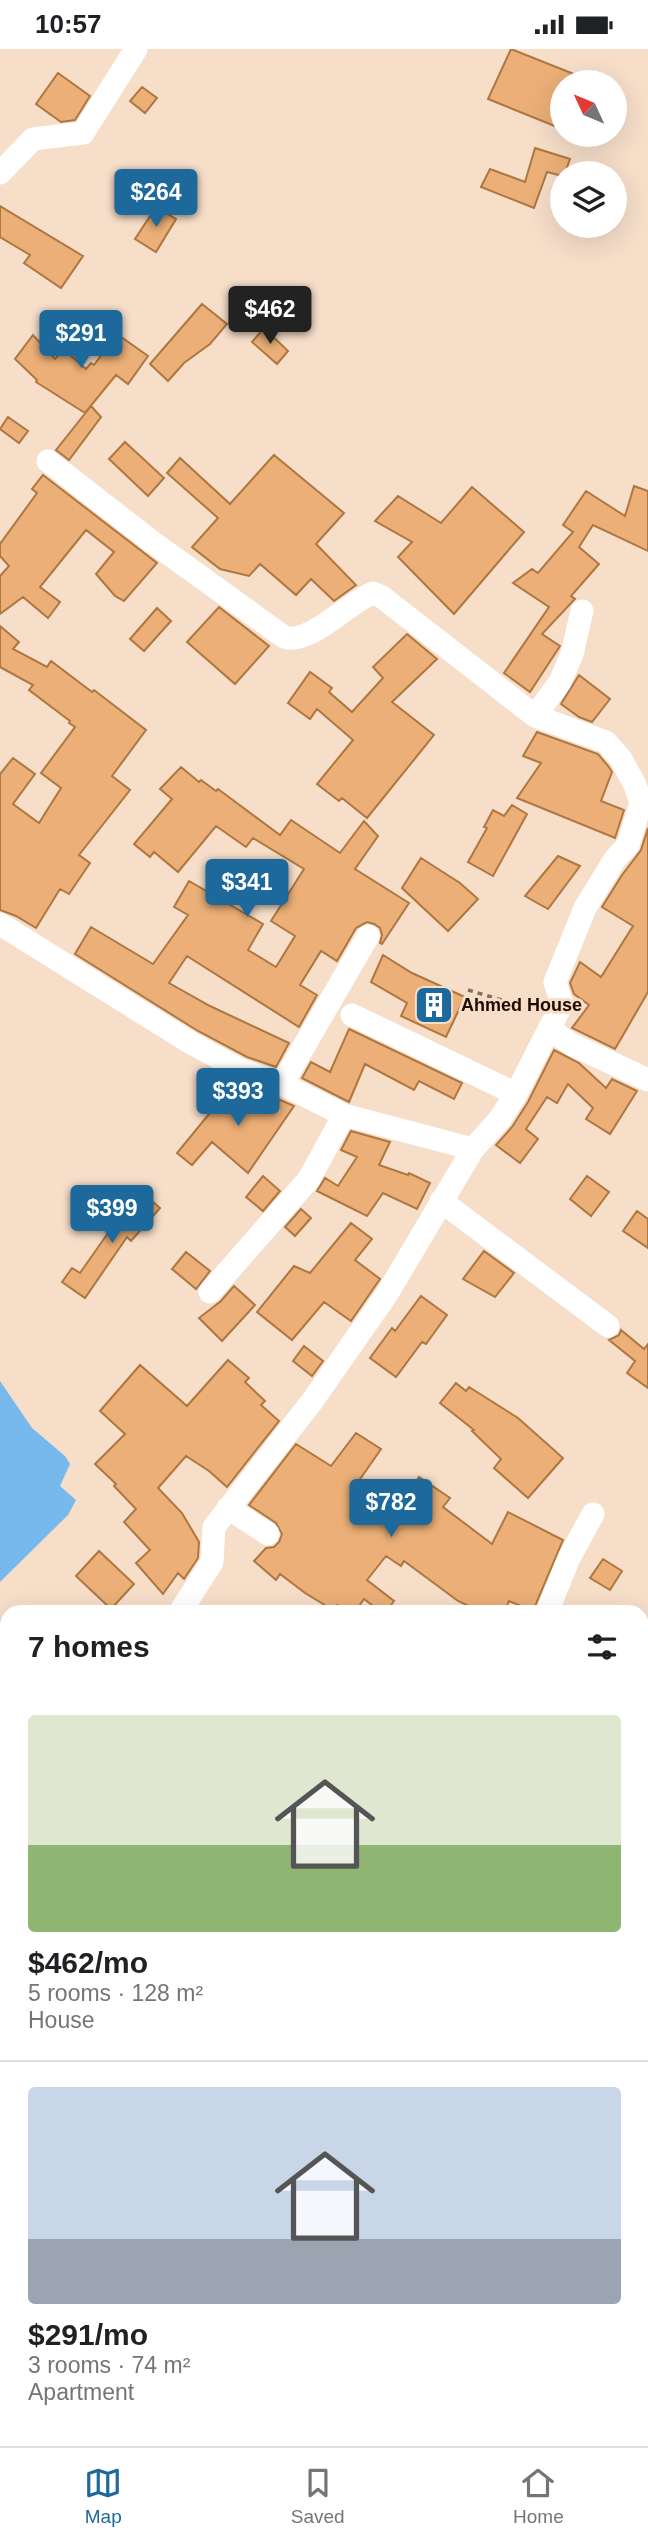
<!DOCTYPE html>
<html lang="en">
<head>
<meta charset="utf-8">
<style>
	body { margin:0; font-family:Helvetica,sans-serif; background:#f6f6f6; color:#202124; height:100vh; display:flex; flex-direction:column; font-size:26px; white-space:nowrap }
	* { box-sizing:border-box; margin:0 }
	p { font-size:23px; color:#757577 }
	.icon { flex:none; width:38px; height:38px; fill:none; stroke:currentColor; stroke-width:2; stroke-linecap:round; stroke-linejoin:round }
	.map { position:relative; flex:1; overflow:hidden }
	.drawer { position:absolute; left:0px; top:1556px; width:649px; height:842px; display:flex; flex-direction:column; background:#fff; border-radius:21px 21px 0 0; box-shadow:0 7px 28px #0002 }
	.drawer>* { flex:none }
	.needle { width:46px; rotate:314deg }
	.buttons { position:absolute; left:550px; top:21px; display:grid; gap:14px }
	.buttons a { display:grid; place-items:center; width:77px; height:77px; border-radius:50%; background:#fff; box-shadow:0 7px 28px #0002; font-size:35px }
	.price { position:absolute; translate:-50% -60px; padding:0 16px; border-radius:7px; background:#1d699c; color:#fff; font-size:23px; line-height:46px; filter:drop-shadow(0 2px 4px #0008) }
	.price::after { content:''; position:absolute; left:50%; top:42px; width:21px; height:16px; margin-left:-10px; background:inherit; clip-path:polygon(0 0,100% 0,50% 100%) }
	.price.current { background:#222; color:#fff }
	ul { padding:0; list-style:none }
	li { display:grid; align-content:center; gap:14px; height:371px; padding:0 28px }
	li+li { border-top:2px solid #e0e0e0 }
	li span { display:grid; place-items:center; height:217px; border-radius:7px; color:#555 }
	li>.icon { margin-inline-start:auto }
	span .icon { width:126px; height:126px; fill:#fffc; stroke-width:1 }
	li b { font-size:30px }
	h2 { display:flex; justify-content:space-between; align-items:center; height:84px; padding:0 28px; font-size:30px }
	.status { display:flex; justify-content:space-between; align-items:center; height:49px; padding:0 35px; background:#fff; direction:ltr }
	.status svg { height:19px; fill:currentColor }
	.tabs { display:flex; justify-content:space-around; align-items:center; height:98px; border-top:2px solid #e0e0e0; background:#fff; font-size:19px; color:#757577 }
	.tabs a { display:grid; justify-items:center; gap:4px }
	.tabs .current { color:#1d699c }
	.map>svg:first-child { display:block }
	.water { fill:#77b9ed }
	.building { fill:#ebaf77; stroke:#ae7741; stroke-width:2 }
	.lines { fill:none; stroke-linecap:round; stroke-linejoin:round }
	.path { stroke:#846d5e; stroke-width:3.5; stroke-dasharray:5 5; stroke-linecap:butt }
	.street { stroke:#fff; stroke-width:23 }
	.secondary { stroke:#fff; stroke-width:33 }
	.labels { text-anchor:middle; stroke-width:6; stroke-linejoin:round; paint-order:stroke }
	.poi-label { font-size:18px; font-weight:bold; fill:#1f0a00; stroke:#f6dec9; text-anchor:start }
</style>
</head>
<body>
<div class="status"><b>10:57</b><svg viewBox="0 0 49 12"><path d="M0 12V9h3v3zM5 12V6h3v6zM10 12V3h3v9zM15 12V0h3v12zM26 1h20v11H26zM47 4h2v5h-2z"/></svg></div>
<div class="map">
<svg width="648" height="2397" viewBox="0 0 648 2397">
	<rect width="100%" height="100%" fill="#f6dec9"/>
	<!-- water -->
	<path class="water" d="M0,1332L32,1379L65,1407L70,1415L60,1437L76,1451L68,1466L0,1533Z"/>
	<!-- building -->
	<path class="building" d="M511,0L594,33H562V80L488,50Z
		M58,24L90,47L75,71L61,73L36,55Z
		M142,38L157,49L145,64L130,52Z
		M535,99L570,110L565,124H562V127L547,123L534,159L481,138L490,120L525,133Z
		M0,157L83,207L61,239L24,214L30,206L0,188Z
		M156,158L176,170L156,203L135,190Z
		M202,255L227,275L210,295L184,314L168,332L150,315Z
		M264,279L288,302L277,315L252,293Z
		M117,285L148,307L128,335L116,326L85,364L36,333L37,331L15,310L33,286L55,310L63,300L86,320L91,314L94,316Z
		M91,357L101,368L69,411L56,401Z
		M8,368L28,382L19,394L0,380Z
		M125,393L164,429L148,447L109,410Z
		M274,406L344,464L316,495L356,536L334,552L311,530L296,546L260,515L249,527L220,520L192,498L218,469L167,424L180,409L230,455Z
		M43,426L157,514L124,552L115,547L96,525L114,503L86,481L40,538L60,553L48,569L23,548L0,565V527L9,517L0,507V495L37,444L32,440Z
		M634,437L648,442V502L593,476L579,498L599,515L571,547L575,550L542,585L560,597L530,643L504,624L549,558L513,534L532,520L538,524L573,483L563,476L586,442L625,467Z
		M472,438L524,483L454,565L398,508L412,493L375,472L398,447L441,474Z
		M219,558L269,597L235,635L187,593Z
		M157,559L171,572L144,602L130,590Z
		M0,577L19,593L13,600L47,618L51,612L92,643L94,641L146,681L112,727L130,741L79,806L90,814L69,845L60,840L36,879L16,867L0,861V725L13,709L35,725L13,755L39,774L61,739L41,724L75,678L69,674L70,672L29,641L33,636L0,618Z
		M407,585L437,610L392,653L434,686L367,769L342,749L339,752L317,735L353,691L317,660L310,670L288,654L310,623L332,639L329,643L352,663L383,629L373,618Z
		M579,626L610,650L592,673L579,668L561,655Z
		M537,683L598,705L609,718L612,723L601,752L624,761L615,789L517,749L541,714L523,707Z
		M181,718L199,733L201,731L216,742L218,740L280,786L291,771L340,804L364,772L378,787L355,820L409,854L382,895L380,894L382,886L380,879L374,875L367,873L356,879L337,912L321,902L300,936L317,946L299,978L187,907L169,934L210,957L289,994L276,1018L247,1008L198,982L75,905L91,878L153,915L188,866L174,858L189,832L263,875L248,901L276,918L295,887L271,872L304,820L253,789L246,798L216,777L178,823L154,803L150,808L134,795L172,750L160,740Z
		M512,756L527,765L493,827L468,813L487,779L484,778L493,761L504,767Z
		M648,779V943L615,1000L572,979L589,956L574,945L570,934L580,913L601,928L633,877L602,858L622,826L641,801Z
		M558,807L580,817L548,860L525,847Z
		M421,809L460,834L478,850L448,882L402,839Z
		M383,906L412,924L465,948L446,988L401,967L407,954L371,933Z
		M349,980L462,1034L454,1050L419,1032L414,1041L365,1015L349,1053L302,1029L311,1013L330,1023Z
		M554,1001L579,1014L606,1039L612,1030L637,1042L610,1085L586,1070L593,1059L568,1035L557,1054L547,1048L526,1080L538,1090L520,1114L496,1096L512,1078L528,1053Z
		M255,1040L294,1057L248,1124L212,1093L192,1116L177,1104L209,1065L206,1062L222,1042L243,1058Z
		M351,1082L390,1093L379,1116L408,1126L409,1124L430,1134L417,1160L383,1144L367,1167L317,1142L325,1129L338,1137L357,1108L341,1101Z
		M263,1127L280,1142L263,1162L246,1148Z
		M587,1127L609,1143L591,1167L570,1150Z
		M143,1144L160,1159L131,1192L127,1188L85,1249L62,1233L72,1219L80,1224L108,1184Z
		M301,1160L311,1169L295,1187L285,1178Z
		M637,1162L648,1170V1199L623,1182Z
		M351,1174L372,1190L355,1211L380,1230L351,1272L324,1253L292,1291L257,1263L294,1217L310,1224Z
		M484,1202L514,1224L495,1248L463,1230Z
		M186,1203L210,1222L196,1240L172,1220Z
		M234,1237L255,1256L222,1292L199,1269L221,1252Z
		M421,1247L447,1266L426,1295L422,1293L396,1328L370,1309L392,1279L395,1282Z
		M621,1281L644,1300L648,1295V1339L627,1324L635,1312L609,1291L619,1286Z
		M304,1297L323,1312L312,1327L293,1312Z
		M228,1311L249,1329L245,1333L265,1352L261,1356L279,1372L227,1438L209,1422L186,1407L158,1439L182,1464L199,1493L198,1509L184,1530L178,1524L163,1545L136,1514L150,1501L124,1473L136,1460L114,1437L116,1435L95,1415L125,1385L100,1362L140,1316L187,1357Z
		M456,1334L466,1342L469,1338L518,1369L563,1409L528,1449L494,1419L501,1410L472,1382L474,1381L440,1354Z
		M356,1384L381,1400L356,1436L393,1465L419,1428L450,1449L443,1458L492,1495L508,1463L563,1491L533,1562L509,1552L504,1563H481L458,1552L404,1512L401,1517L386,1507L367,1531L394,1552L386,1563H381L364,1550L355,1563H344L337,1556L333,1561L305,1544L280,1525L276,1531L254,1512L266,1499L274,1498L279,1493L282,1485L276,1474L249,1456L296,1395L331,1417Z
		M99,1502L134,1535L111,1560L76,1527Z
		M603,1510L622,1522L610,1541L590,1529Z"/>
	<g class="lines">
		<!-- path -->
		<path class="path" d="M468,941L535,961"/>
		<!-- street -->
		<path class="street" d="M0,124L33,90L83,84L136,0
			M48,412L151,492L284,588C309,597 350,552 373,544L382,548L535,667L606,693L621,710L635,736L641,754L628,796L615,810L585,859L555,933L562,955L516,1045L500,1070L473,1100L387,1245L313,1351L214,1478L212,1513L180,1563
			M535,667L560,633L572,605L582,562
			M0,875L191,994L241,1021L282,1035L344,1066L473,1100
			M352,966L516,1045
			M549,980L571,995L648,1031
			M282,1035L368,887
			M441,1152L608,1277
			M210,1243L309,1130L344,1066
			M228,1459L268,1485
			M547,1563L569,1509L593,1465
			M642,1730L648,1734
			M0,1968L7,1971
			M642,2027L648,2030
			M642,2371L648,2374
			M69,2390L71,2397
			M379,2397L382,2390"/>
		<!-- secondary -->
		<path class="secondary" d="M642,1877L648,1870
			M0,2317L7,2310"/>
	</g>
	<!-- icons -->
	<defs>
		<g id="building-square" transform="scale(2.0125)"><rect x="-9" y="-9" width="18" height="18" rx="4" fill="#1d699c" stroke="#f6dec9"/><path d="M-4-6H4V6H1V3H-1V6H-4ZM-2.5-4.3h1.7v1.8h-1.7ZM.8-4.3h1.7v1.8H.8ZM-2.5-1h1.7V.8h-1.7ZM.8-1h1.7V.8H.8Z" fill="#fff"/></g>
	</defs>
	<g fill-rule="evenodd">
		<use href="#building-square" x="434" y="956"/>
	</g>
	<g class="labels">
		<!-- poi labels -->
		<g class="poi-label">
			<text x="461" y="962">Ahmed House</text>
		</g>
	</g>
</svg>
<div class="buttons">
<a><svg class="needle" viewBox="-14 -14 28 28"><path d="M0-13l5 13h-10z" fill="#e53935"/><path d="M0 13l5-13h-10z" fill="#757577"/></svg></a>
<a><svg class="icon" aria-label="layers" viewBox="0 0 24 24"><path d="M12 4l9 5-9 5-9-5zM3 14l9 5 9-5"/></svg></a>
</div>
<b class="price" style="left:156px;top:180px">$264</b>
<b class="price current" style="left:270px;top:297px">$462</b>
<b class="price" style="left:81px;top:321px">$291</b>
<b class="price" style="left:247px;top:870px">$341</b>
<b class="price" style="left:238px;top:1079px">$393</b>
<b class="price" style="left:112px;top:1196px">$399</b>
<b class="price" style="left:391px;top:1490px">$782</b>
<section class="drawer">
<h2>7 homes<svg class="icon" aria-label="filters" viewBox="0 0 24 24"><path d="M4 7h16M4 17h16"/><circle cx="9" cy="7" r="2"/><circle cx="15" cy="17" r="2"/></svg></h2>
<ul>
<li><span style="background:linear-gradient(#dfe7d0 60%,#8fb573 0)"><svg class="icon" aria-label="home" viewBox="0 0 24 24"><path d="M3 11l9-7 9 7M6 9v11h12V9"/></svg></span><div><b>$462/mo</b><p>5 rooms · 128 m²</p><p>House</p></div></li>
<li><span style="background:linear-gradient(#c9d6e8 70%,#9aa5b1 0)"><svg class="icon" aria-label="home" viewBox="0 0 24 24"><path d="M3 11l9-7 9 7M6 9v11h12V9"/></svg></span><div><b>$291/mo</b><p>3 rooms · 74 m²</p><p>Apartment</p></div></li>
</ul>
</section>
</div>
<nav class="tabs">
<a class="current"><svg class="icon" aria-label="map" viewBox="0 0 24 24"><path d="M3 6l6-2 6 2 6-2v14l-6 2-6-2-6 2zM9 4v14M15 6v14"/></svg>Map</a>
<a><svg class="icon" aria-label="saved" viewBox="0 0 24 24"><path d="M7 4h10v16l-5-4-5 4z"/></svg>Saved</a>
<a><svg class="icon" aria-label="home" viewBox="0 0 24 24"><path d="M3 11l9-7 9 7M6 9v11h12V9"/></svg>Home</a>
</nav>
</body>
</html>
